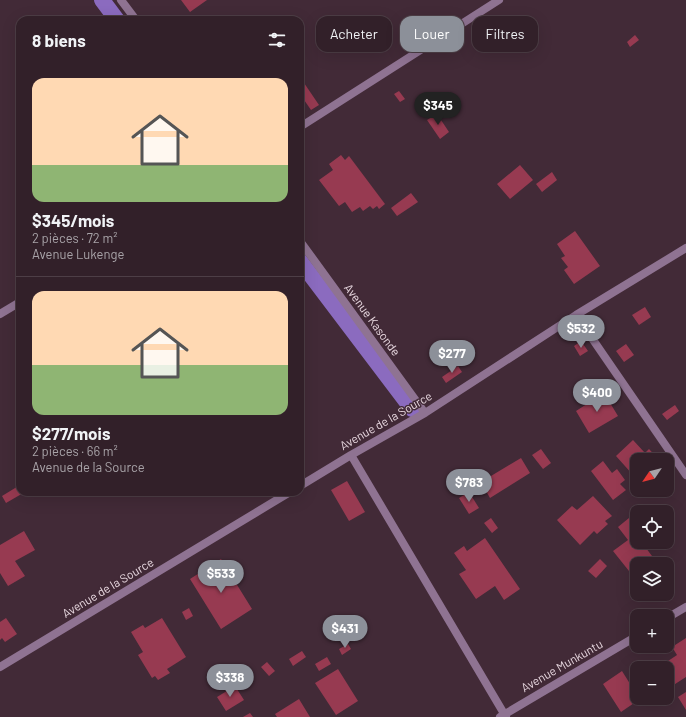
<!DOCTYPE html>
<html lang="fr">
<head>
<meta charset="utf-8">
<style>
	body { margin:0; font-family:Barlow,sans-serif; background:#3d2d35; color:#f1f3f6; height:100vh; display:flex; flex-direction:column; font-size:15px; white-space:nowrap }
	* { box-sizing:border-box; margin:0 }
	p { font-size:13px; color:#a8a3a8 }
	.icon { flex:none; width:22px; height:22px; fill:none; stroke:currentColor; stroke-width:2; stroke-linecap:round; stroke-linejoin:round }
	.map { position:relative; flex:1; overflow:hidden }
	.sheet { position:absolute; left:16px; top:16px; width:288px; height:480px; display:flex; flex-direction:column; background:#322029; border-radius:12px; box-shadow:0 4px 16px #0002,0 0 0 1px #4d3e46 }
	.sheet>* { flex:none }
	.guide { position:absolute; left:316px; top:16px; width:310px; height:36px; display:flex; gap:8px }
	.needle { width:26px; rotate:235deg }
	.buttons { position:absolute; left:630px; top:453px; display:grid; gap:8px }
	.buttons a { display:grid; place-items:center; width:44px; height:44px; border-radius:8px; background:#322029; box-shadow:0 4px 16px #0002,0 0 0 1px #4d3e46; font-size:20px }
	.price { position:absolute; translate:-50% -34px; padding:0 9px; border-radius:14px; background:#8c9099; color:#fff; font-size:13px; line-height:26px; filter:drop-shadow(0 1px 2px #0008) }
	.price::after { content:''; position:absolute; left:50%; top:24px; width:12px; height:9px; margin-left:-6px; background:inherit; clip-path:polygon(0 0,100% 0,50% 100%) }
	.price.selected { background:#222; color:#fff }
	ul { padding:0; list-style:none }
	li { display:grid; align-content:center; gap:8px; height:212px; padding:0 16px }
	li+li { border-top:1px solid #4d3e46 }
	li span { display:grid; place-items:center; height:124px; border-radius:12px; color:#555 }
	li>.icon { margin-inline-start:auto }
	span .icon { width:72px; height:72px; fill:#fffc; stroke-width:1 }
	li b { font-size:17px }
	h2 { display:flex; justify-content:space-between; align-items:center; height:48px; padding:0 16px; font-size:17px }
	.pill { padding:0 14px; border-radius:12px; background:#322029; box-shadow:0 4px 16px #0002,0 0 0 1px #4d3e46; font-size:14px; line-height:36px }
	.pill.selected { background:#8c9099; color:#fff }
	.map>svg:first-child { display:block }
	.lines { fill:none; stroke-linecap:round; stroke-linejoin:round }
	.canal { stroke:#8b6bbf; stroke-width:16 }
	.building { fill:#973a51 }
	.street { stroke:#8f7392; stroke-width:8 }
	.labels { text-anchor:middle; stroke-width:3; stroke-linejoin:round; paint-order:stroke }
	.street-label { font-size:12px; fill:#e7d7df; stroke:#422a37 }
</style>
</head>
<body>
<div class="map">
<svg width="686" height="717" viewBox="0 0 686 717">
	<rect width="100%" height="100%" fill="#422a37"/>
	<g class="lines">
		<!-- canal -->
		<path class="canal" d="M102,0L117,20
			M300,261L412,409"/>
	</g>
	<!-- building -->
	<path class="building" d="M181,0H207L190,12Z
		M635,35L639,40L630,47L627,42Z
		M300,77L319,105L311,110L300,94Z
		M399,91L405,99L400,102L394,94Z
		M437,114L449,132L440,139L427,120Z
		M341,155L345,160L349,156L385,204L379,209L377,206L373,209L370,206L363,211L360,207L352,212L345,202L339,206L319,180L333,170L329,164Z
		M520,165L533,180L510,199L497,184Z
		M552,172L557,180L542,192L536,184Z
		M411,193L418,202L397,216L391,208Z
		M575,231L600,266L574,284L564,270L568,267L561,258L565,256L557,244Z
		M645,307L651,317L639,325L632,315Z
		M581,341L588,351L580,356L574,346Z
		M626,344L634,355L624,362L616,351Z
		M458,366L462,372L446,383L442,377Z
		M604,393L618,416L589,433L576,411Z
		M675,405L679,411L667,420L662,414Z
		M633,440L645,453L649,449L659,460H637V471L633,475L616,456Z
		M541,449L551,463L543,469L532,455Z
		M521,458L530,473L490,498L481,482Z
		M603,461L612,473L617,469L625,480L620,484L626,490L613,500L591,471Z
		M347,481L365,512L349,521L331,490Z
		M20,485V492H25L6,503L2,496Z
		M469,492L479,508L469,514L459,498Z
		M593,496L612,516L605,521L608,524L597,534L594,531L580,545L557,520L572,506L577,510Z
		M491,518L498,528L492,533L484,523Z
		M629,518L637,528V542H646L643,544L652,556L642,564H637V569L635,566L629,571L613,551L628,540L618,527Z
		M24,531L35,550L15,561L25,576L8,586L0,573V545Z
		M485,538L520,589L504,600L495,586L476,599L459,574L466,570L454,553L464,546L467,551Z
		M221,559L252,609L221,629L190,579Z
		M600,559L607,566L596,578L588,571Z
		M189,608L193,616L186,620L182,612Z
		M6,618L17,634L5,642L2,638L0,640V622Z
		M162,618L186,657L167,669L170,673L158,680L155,676L152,678L138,655L143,652L131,632L143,625L145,628Z
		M686,638V677L672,686L667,679V668H660L659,667L677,655L672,647Z
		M348,644L351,649L342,655L339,649Z
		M302,651L306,657L293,666L289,659Z
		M327,657L331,664L319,671L315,664Z
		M267,662L275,671L269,676L261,667Z
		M338,669L358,701L336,715L315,683Z
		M622,671L637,695V698H639L640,699L621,712L603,684Z
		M235,686L244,700L226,711L217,697Z
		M686,692V710L678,697Z
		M299,699L310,717H277L275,714Z
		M250,713L253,717H243Z"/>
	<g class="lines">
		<!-- street -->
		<path class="street" d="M121,0L136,20
			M300,127L499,0
			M300,241L425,413
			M0,314L20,302
			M576,315L686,475
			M351,455L506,717
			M300,486L351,455L425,413L576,315L686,248
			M667,618L686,607
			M0,667L290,492
			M500,717L637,636"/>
	</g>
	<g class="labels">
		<!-- street labels -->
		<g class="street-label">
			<text transform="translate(372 320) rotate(54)" y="4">Avenue Kasonde</text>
			<text transform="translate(386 421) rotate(-30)" y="4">Avenue de la Source</text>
			<text transform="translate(108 588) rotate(-31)" y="4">Avenue de la Source</text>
			<text transform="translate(562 666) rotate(-30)" y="4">Avenue Munkuntu</text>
		</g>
	</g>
</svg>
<div class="buttons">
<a><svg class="needle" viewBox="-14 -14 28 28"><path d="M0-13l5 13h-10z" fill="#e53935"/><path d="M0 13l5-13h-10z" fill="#a8a3a8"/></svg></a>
<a><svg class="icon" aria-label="locate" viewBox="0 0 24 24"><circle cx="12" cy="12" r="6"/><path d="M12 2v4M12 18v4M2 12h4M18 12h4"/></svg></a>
<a><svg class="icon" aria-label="layers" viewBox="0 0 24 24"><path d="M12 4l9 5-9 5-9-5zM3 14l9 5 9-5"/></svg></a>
<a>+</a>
<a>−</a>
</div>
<b class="price selected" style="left:438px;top:126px">$345</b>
<b class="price" style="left:581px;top:349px">$532</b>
<b class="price" style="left:452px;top:374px">$277</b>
<b class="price" style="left:597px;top:413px">$400</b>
<b class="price" style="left:469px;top:503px">$783</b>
<b class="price" style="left:221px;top:594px">$533</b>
<b class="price" style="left:345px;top:649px">$431</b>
<b class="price" style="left:230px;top:698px">$338</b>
<div class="guide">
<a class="pill">Acheter</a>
<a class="pill selected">Louer</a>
<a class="pill">Filtres</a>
</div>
<section class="sheet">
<h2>8 biens<svg class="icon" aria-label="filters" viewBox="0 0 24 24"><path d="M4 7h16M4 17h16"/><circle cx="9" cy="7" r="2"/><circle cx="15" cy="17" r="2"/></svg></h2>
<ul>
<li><span style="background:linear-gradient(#ffd9b3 70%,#8fb573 0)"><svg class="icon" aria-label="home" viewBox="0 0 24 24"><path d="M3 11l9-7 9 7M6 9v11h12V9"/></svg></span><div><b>$345/mois</b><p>2 pièces · 72 m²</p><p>Avenue Lukenge</p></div></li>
<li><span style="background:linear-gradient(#ffd9b3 60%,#8fb573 0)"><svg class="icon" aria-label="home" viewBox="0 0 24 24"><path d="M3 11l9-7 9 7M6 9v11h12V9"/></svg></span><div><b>$277/mois</b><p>2 pièces · 66 m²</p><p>Avenue de la Source</p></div></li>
</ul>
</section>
</div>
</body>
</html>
